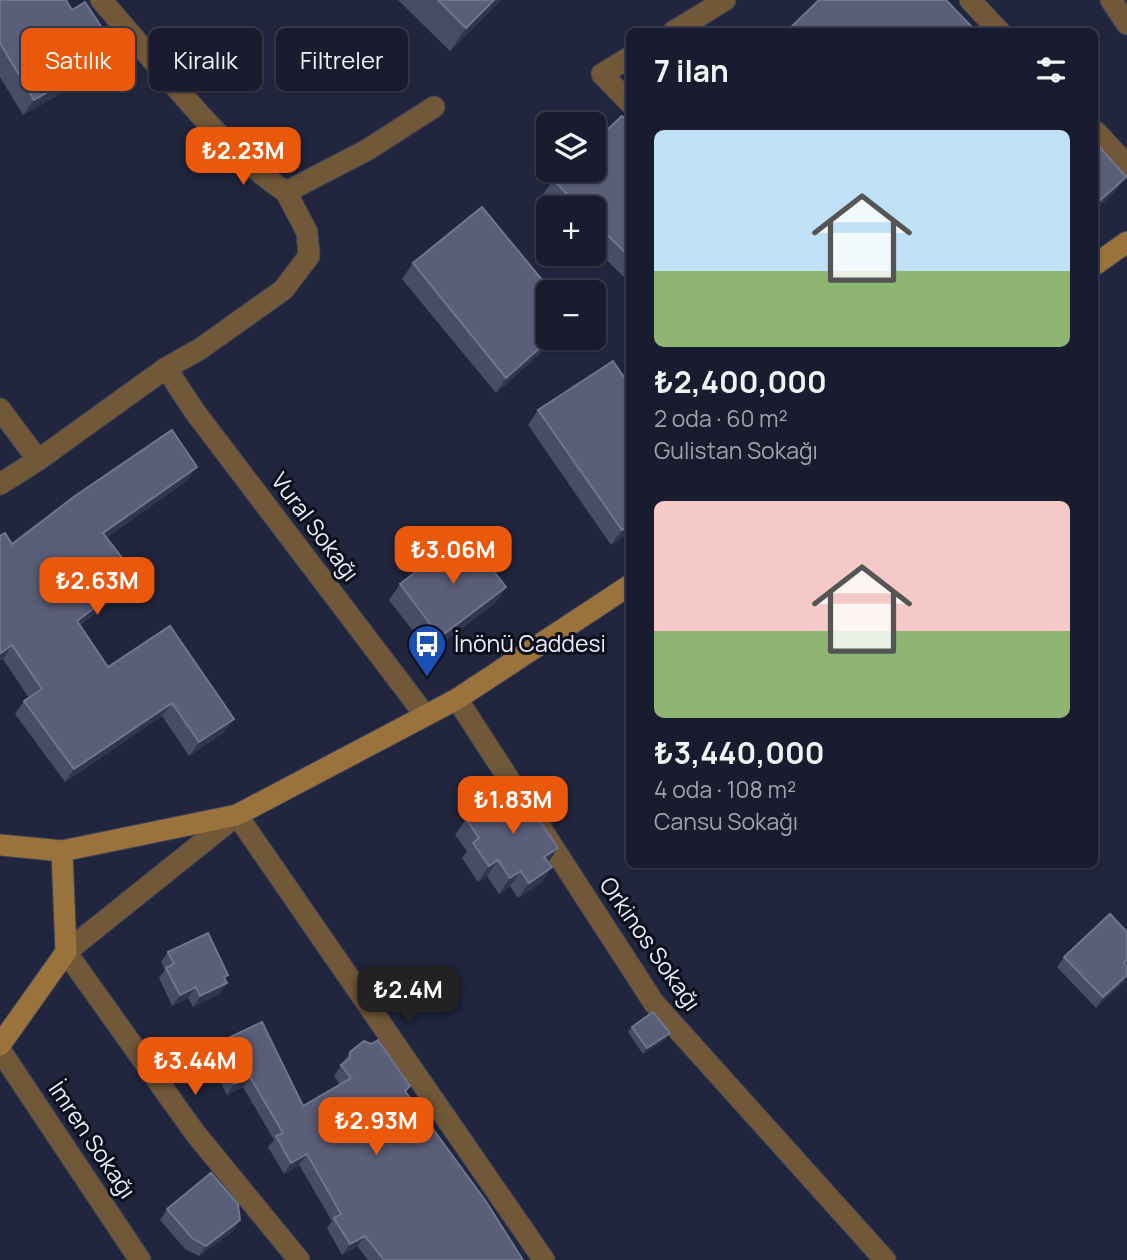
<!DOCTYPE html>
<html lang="tr">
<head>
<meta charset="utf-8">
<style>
	body { margin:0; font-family:Manrope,sans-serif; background:#26293a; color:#f1f3f6; height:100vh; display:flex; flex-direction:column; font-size:26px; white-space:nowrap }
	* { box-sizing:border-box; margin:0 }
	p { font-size:23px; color:#9fa1aa }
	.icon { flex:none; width:38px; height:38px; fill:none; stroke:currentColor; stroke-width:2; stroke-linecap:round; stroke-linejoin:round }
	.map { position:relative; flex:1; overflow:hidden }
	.panel { position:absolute; left:626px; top:28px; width:472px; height:840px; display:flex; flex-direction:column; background:#191c2e; border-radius:10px; box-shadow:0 2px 5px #0004,0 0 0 2px #373a4a }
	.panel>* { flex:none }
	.banner { position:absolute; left:21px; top:28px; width:500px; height:63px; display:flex; gap:14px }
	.buttons { position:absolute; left:536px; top:112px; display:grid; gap:14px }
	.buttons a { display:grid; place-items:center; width:70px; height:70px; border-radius:10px; background:#191c2e; box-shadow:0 2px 5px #0004,0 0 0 2px #373a4a; font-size:35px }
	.price { position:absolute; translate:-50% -60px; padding:0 16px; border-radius:14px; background:#ea580c; color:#fff; font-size:23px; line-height:46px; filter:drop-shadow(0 2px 4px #0008) }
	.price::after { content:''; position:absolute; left:50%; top:42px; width:21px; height:16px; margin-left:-10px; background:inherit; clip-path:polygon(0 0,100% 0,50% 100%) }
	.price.selected { background:#222; color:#fff }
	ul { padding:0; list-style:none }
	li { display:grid; align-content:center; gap:14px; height:371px; padding:0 28px }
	li span { display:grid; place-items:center; height:217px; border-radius:10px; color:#555 }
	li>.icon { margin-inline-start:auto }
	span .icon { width:126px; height:126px; fill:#fffc; stroke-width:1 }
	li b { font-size:30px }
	h2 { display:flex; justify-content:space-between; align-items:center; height:84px; padding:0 28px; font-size:30px }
	.pill { padding:0 24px; border-radius:10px; background:#191c2e; box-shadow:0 2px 5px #0004,0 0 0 2px #373a4a; font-size:24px; line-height:63px }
	.pill.selected { background:#ea580c; color:#fff }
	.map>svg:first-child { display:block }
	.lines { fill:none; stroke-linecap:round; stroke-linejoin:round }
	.street-casing { stroke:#3d4259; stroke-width:23 }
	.secondary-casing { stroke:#3d4259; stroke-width:23 }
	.street { stroke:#715838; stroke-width:21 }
	.secondary { stroke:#9a733c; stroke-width:21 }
	.wall { fill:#484d67 }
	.shaded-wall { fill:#313650 }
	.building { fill:#5a5e78; stroke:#70758d; stroke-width:2 }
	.labels { text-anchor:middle; stroke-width:6; stroke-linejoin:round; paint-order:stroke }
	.street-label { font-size:23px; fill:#eaeeff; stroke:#0d101a }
	.poi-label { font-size:23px; fill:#eaeeff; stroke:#0d101a; text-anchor:start }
</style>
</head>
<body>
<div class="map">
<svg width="1127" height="1260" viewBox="0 0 1127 1260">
	<rect width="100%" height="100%" fill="#21263e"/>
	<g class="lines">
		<!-- street casing -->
		<g class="street-casing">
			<path id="street" d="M101,0C157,62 217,146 286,192L367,150L434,107
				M970,0L1000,32
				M1111,0L1127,24
				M673,32L725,0
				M630,57L602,74L630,103
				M1096,132L1127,165
				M166,368L195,412L425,715
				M0,409L38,460
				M0,484L38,460L166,368L200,349L283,290L309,256L307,232L286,192
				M457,699L654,1003L885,1260
				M0,1050L140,1260
				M299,1260L195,1133L66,952L237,815L544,1260"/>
		</g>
		<!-- secondary casing -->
		<g class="secondary-casing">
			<path id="secondary" d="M1096,264L1127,242
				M0,845L62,851L237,815L457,699L630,585
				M0,1045L66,952L62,851"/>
		</g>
		<!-- street -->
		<use href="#street" class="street"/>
		<!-- secondary -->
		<use href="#secondary" class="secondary"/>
	</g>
	<!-- wall -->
	<path class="wall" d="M0,0L72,10L118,52L107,67L23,115L0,77Z
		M398,0H501L450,51Z
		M630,124V283L593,247V208H555L542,196L553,180Z
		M413,263L548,338H557L496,393L402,279Z
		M630,386V532L611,545L528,425L538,410Z
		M188,480L106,538L136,576L126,590L80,625L108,667L234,719L224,732L189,756L162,716L65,782L15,714L24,701L29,698L3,659L0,661V536L12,544Z
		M400,584L506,587L496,602L430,653L389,600Z
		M466,819L558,848L548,862L552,867L541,883L518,898L510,886L499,894L487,876L478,882L462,858L467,851L455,835Z
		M168,952L225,979L227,983L219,994L193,1007L188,998L172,1006L159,978L165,970L161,962Z
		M1064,957L1127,963L1125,965L1127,967V977L1124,982L1096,1008L1057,967Z
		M632,1027L666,1039L643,1054L628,1032Z
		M222,1041L303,1106L340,1084L334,1076L350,1052L406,1092L523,1260H368L357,1246L342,1255L327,1228L332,1221L299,1165L284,1174L268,1147L274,1140L243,1087L227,1095L213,1067L219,1059L215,1052Z
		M167,1209L233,1231L199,1256L185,1249L160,1220Z"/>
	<!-- shaded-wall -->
	<path class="shaded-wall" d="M494,0H501L450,51L466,28Z
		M118,52L107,67L23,115L34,100Z
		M1126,177L1115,192L1096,210V204Z
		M551,338H557L496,393L506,378Z
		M197,467L188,480L94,547L103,533Z
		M630,524V532L611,545L622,530Z
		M136,576L126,590L67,634L77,621Z
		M506,587L496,602L430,653L440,637Z
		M12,645L3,659L0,661V655L1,653Z
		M172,703L162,716L65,782L74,769Z
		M234,719L224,732L189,756L199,742Z
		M558,848L548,863L544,857Z
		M498,860L487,876L478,882L489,866Z
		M552,867L541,883L518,898L529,883Z
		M521,871L510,886L499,894L510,878Z
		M1127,975V977L1124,982L1096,1008L1103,997Z
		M227,983L219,994L193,1007L200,996Z
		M196,987L188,998L172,1006L180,995Z
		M670,1033L666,1039L643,1054L647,1048Z
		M250,1077L243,1087L227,1095L234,1084Z
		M307,1154L299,1165L284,1174L291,1163Z
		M240,1220L233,1231L199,1256L206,1246Z
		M365,1236L357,1246L342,1255L350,1244Z"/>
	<!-- building -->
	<path class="building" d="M0,0H66L72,10L85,2L118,52L34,100L0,43Z
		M438,0H494L466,28Z
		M819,0H946L971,26L965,32H786Z
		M764,27L769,32H759Z
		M622,116L630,124V257L593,221V208H581L553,180L564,170H593V143Z
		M1096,143L1126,177L1096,204Z
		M482,207L552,292H548V338H551L506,378L413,263Z
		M613,361L630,386V524L622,530L538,410Z
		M172,430L197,467L103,533L136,576L77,621L108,667L170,626L234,719L199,742L172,703L74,769L24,701L42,689L12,645L1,653L0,651V536L5,533L12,544L75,496Z
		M465,534L506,587L440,637L400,584Z
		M516,786L558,848L544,857L552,867L529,883L521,871L510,878L498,860L489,866L473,843L479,838L466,819Z
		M1110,914L1127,932V960L1124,963L1127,967V975L1103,997L1064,957Z
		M208,933L228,975L224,977L227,983L200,996L196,987L180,995L166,968L174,964L168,952Z
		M653,1012L670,1033L647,1048L632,1027Z
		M262,1022L303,1106L351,1078L341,1065L350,1058V1052L364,1041L371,1044L378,1040L410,1086L405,1091L485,1200L523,1260H384L365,1236L350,1244L334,1218L341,1214L307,1154L291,1163L276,1136L283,1133L250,1077L234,1084L221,1057L229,1053L222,1041Z
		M211,1173L238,1204L240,1220L206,1246L192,1238L167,1209Z"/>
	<!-- icons -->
	<defs>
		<g id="bus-pin" transform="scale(2.0125)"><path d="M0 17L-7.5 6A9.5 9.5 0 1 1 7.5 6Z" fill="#1a4fb4" stroke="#0d101a"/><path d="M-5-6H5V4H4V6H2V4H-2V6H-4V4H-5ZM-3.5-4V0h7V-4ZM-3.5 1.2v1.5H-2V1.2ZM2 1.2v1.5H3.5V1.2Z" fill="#fff"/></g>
	</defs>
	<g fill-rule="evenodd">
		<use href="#bus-pin" x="427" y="644"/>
	</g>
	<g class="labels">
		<!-- street labels -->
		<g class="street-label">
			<text transform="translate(315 527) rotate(53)" y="8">Vural Sokağı</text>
			<text transform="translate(650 944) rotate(55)" y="8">Orkinos Sokağı</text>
			<text transform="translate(92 1140) rotate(56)" y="8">İmren Sokağı</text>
		</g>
		<!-- poi labels -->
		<g class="poi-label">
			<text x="454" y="652">İnönü Caddesi</text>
		</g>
	</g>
</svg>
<div class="buttons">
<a><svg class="icon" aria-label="layers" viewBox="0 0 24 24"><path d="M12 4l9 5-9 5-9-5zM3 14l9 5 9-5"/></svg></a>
<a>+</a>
<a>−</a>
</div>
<b class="price" style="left:243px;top:187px">₺2.23M</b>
<b class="price" style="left:453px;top:586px">₺3.06M</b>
<b class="price" style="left:97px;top:617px">₺2.63M</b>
<b class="price" style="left:513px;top:836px">₺1.83M</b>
<b class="price selected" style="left:408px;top:1026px">₺2.4M</b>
<b class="price" style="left:195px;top:1097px">₺3.44M</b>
<b class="price" style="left:376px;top:1157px">₺2.93M</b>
<div class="banner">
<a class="pill selected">Satılık</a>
<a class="pill">Kiralık</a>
<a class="pill">Filtreler</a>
</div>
<section class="panel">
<h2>7 ilan<svg class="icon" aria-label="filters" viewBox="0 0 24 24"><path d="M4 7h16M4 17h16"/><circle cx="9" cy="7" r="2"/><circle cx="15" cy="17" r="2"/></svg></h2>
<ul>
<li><span style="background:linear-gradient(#bfe0f5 65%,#8fb573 0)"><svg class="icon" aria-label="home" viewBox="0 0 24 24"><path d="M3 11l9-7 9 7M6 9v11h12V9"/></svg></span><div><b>₺2,400,000</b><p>2 oda · 60 m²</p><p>Gulistan Sokağı</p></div></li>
<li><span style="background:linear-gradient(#f6c9c9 60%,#8fb573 0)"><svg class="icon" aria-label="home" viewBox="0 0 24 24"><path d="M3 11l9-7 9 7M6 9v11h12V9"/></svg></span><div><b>₺3,440,000</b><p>4 oda · 108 m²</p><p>Cansu Sokağı</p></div></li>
</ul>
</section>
</div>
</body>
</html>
